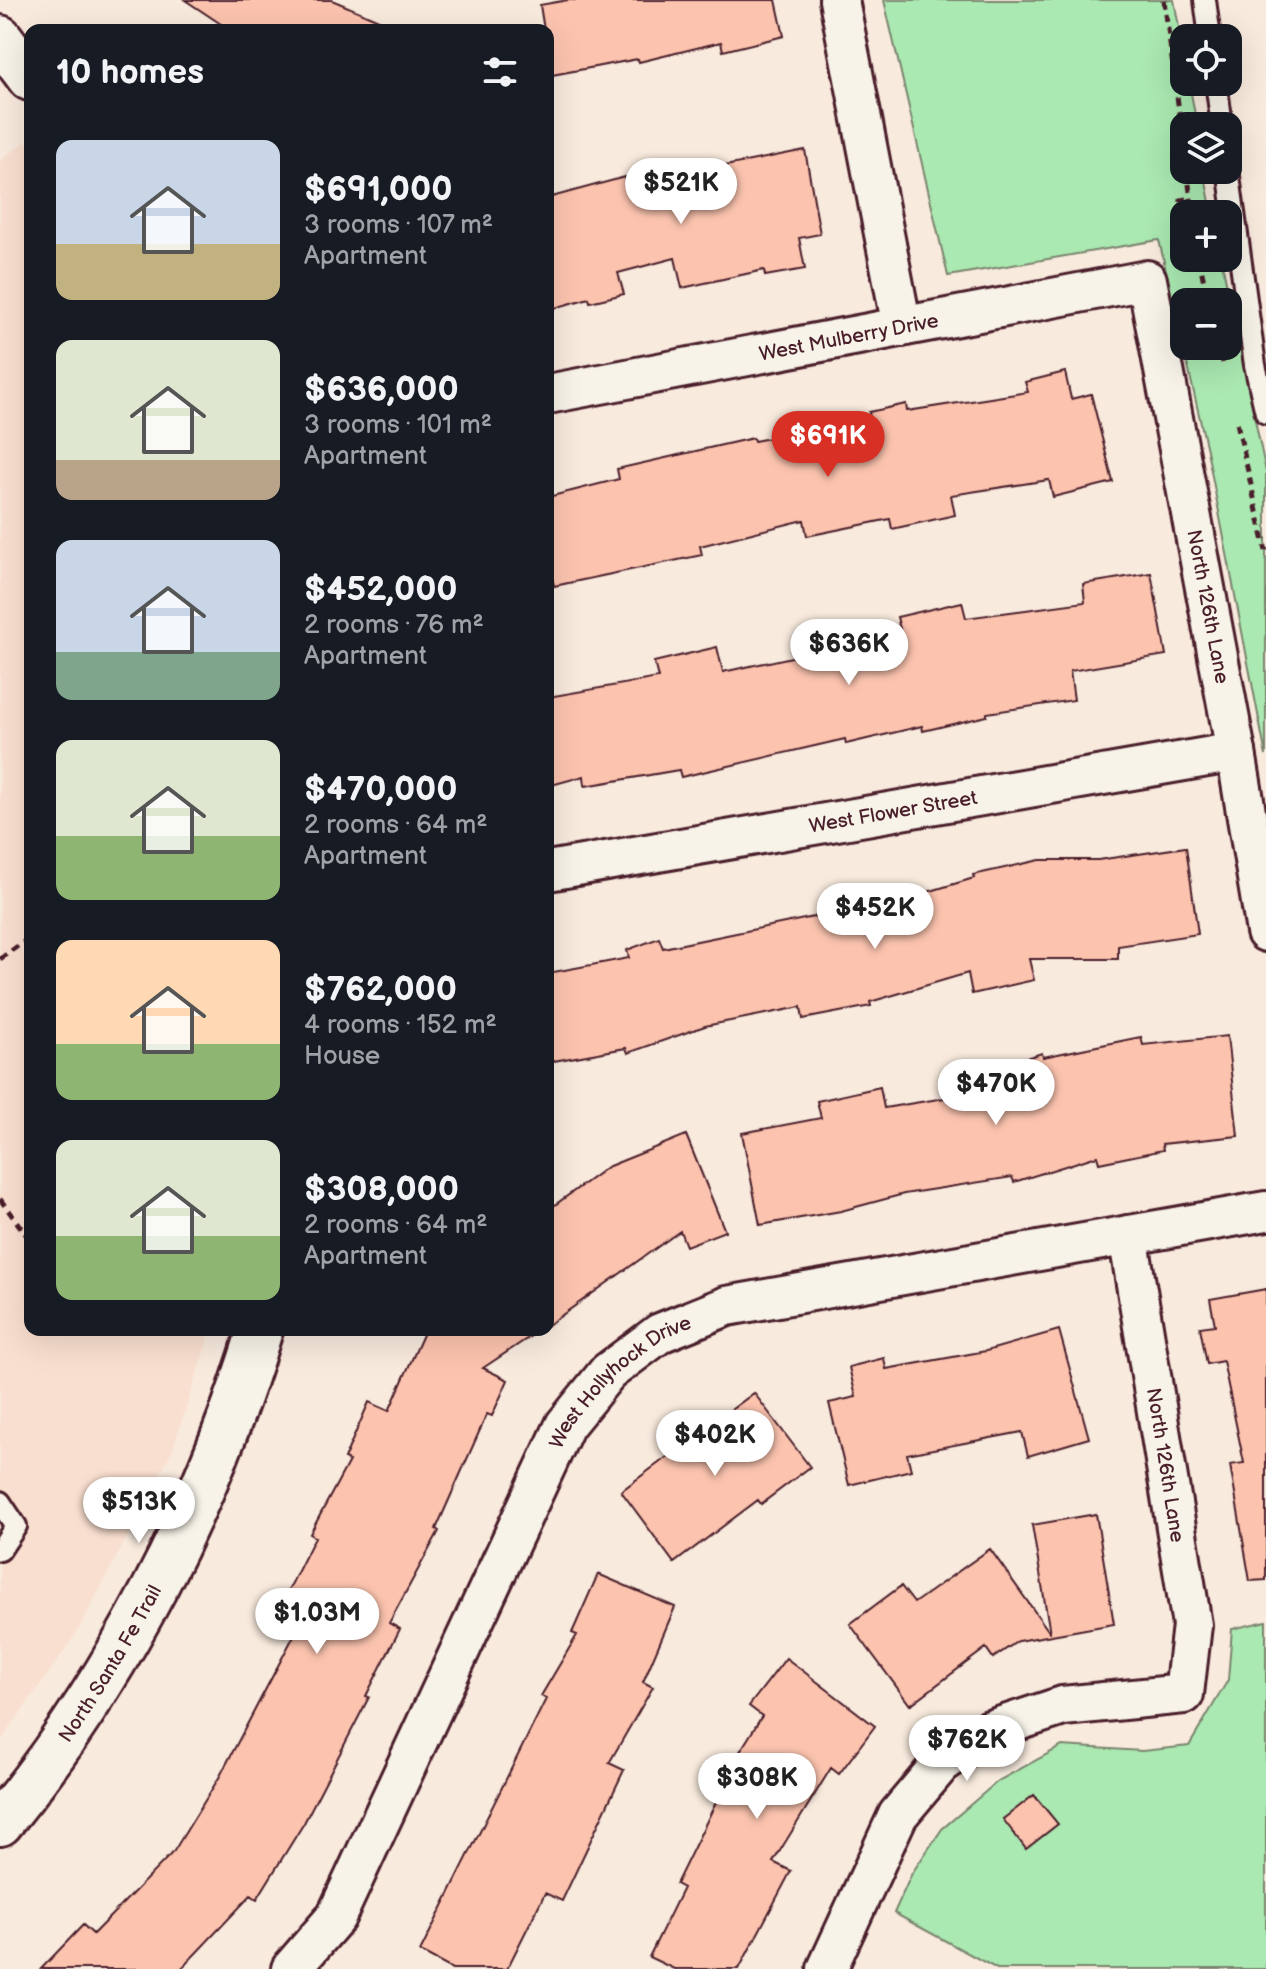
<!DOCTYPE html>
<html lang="en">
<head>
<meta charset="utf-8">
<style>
	body { margin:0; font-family:"Balsamiq Sans",sans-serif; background:#242831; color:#f1f3f6; height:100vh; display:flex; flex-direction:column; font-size:30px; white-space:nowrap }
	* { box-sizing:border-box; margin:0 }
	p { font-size:26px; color:#9ea1a6 }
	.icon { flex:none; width:44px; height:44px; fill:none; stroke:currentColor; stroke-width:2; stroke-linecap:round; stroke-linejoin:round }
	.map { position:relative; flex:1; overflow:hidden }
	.panel { position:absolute; left:24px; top:24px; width:530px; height:1312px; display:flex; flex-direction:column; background:#171b24; border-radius:16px; box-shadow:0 8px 32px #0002 }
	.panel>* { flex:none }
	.controls { position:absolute; left:1170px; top:24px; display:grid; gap:16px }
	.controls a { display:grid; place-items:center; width:72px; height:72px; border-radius:16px; background:#171b24; box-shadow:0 8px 32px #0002; font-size:40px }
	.price { position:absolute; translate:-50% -68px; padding:0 18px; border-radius:28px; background:#fff; color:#222; font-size:26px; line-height:52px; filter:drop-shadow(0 2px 4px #0008) }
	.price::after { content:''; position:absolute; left:50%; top:48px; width:24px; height:18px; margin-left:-12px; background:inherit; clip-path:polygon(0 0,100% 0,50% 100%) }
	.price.active { background:#d93025; color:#fff }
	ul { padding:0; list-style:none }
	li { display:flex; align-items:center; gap:24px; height:200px; padding:0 32px }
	li span { display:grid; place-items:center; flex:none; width:224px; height:160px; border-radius:16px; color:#555 }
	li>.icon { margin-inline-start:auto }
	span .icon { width:96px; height:96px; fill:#fffc; stroke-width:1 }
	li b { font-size:34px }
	h2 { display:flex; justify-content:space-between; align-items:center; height:96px; padding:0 32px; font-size:34px }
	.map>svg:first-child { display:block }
	.built { fill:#f9dfcf }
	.green { fill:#aae9b1; stroke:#7a846e; stroke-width:2; fill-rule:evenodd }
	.building { fill:#fcc4af; stroke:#4a1f2b; stroke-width:2 }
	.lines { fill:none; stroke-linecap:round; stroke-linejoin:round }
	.service-casing { stroke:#4a1f2b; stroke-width:26 }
	.minor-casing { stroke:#4a1f2b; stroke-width:44 }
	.tertiary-casing { stroke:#4a1f2b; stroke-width:50 }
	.path { stroke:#4a1f2b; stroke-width:5; stroke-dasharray:8 6; stroke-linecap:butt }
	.service { stroke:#f7f3e8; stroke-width:20 }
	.minor { stroke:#f7f3e8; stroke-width:38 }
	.tertiary { stroke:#f7f3e8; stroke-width:44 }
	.labels { text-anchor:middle; stroke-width:8; stroke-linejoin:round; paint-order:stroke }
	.street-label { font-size:20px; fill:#4a1f2b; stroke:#f7f3e8 }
</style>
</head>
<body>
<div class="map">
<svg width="1266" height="1969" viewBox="0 0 1266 1969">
	<rect width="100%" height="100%" fill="#f8eadd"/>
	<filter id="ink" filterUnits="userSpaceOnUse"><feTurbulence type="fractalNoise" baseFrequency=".0125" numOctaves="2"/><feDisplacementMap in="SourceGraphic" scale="16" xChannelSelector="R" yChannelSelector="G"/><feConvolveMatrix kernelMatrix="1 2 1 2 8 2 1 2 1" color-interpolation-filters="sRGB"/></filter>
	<g filter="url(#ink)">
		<!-- built -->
		<path class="built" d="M26,141L30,148V1330H211L172,1451L76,1634L0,1742V161Z"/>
		<!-- green -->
		<path class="green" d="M884,0H1174L1184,54V82H1189L1197,126H1184V170H1204L1212,214H1184V258H1221L1266,472V756L1207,450L1159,240L948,276ZM1184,302H1228V346H1184Z
			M1266,1621V1969H997L894,1913L912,1873L942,1829L998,1781L1062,1746L1142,1751L1189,1746L1228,1680L1232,1629Z"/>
		<!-- building -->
		<path class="building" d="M185,0H332L402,30H230Z
			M568,0H776L784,36L723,51L721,42L639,62L638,59L552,75L548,30H544L540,5Z
			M805,150L820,234L799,238L805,269L765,276L764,270L682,288L675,258L618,273L624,294L590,302L589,298L548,310V198L625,177L626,183L719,162L720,167Z
			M1065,372L1071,399L1091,394L1113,482L1053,497L1049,480L951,495L955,515L892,529L890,519L807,536L804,520L700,546L702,555L554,586L548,560V497L619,479L617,469L753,438L754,441L870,419L869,412L906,404L907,411L1028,392L1025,382Z
			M1151,573L1166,655L1070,671L1074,700L987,713V716L923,731L922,726L846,744L845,739L681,777L679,770L585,786L584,776L548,786V697L658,678L654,662L717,647L723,672L901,633L897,617L962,602L966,618L1085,602L1083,584Z
			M1186,847L1198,934L1118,946V959H1029L1034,980L972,994L968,973L870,1002L871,1006L803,1019L801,1007L705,1026L628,1053L626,1048L548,1062V973L629,958L627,950L659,938L663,948L853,909L854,914L974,878L973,875L1040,860H1098Z
			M1227,1036L1238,1136L1162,1144L1163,1150L1099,1163L1097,1156L1014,1182L1012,1177L904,1194L841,1211L760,1225L742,1133L821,1118L817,1101L880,1087L884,1108L987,1091L981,1072L1042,1053L1043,1057L1141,1037L1143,1045Z
			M686,1135L725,1231L686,1246L680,1231L548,1325V1210L607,1167Z
			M1266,1289V1580L1250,1581L1230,1465L1244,1463L1223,1361L1207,1364L1200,1327L1215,1325L1210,1299Z
			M425,1330H540L483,1368L508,1380L492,1416L487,1414L436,1529L439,1531L389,1623L400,1629L366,1696L369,1697L304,1823L257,1899L251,1895L181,1969H41L83,1925L93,1934L174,1851L220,1776L300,1624L277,1613L315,1537L310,1534L349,1461L344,1459L369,1402L389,1411Z
			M1059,1330L1089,1438L1028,1456L1022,1432L907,1454L911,1470L849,1485L829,1403L856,1397L849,1367L884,1358L886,1369L986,1351Z
			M754,1393L810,1467L761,1504L758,1500L674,1563L621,1491Z
			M1096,1514L1114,1624L1018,1641L993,1658L986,1648L910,1705L850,1624L901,1586L914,1603L990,1549L1050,1633L1032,1525Z
			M598,1574L675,1607L643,1682L653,1687L609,1763L624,1770L562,1901L545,1893L507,1969H452L420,1952L546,1699L541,1696L577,1635L572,1633Z
			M786,1658L875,1726L839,1774L831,1768L773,1862L791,1871L739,1969H674L649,1957L683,1888L676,1884L722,1790L718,1787L762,1716L749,1706Z
			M1034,1795L1058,1824L1026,1849L1003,1819Z"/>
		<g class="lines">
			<!-- service casing -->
			<g class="service-casing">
				<path id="service" d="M1205,0L1210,38
					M1216,82L1222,126
					M1228,169L1255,365L1266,413
					M0,1502L16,1526L0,1550"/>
			</g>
			<!-- minor casing -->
			<g class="minor-casing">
				<g id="minor">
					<path d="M839,0L902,327"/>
					<path id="s1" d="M548,394L1147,280L1236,752L1266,932"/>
					<path id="s2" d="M548,871L1236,752"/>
					<path id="s3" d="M291,1969L336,1917L565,1425L608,1372L660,1333L727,1306L1266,1211"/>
					<path d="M827,1969L898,1815L941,1764L990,1730L1063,1706L1184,1694L1192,1625L1128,1235"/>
				</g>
			</g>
			<!-- tertiary casing -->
			<g class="tertiary-casing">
				<g id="tertiary">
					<path d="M0,38L30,78"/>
					<path id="s4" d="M0,1823C117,1681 207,1506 260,1330"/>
				</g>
			</g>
			<!-- path -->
			<path class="path" d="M1164,0L1184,148
				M1187,170L1193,214
				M1178,258L1181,200L1191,198
				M1199,258L1208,302
				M1219,346L1223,363
				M1237,423L1266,551
				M0,959L30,937
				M0,1199L30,1240"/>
			<!-- service -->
			<use href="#service" class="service"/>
			<!-- minor -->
			<use href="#minor" class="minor"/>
			<!-- tertiary -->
			<use href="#tertiary" class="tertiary"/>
		</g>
	</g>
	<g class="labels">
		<!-- street labels -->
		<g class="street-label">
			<text dy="7" stroke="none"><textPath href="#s1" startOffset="306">West Mulberry Drive</textPath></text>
			<text dy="7" stroke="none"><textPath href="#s1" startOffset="942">North 126th Lane</textPath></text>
			<text dy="7" stroke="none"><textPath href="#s2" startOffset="350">West Flower Street</textPath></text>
			<text dy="7" stroke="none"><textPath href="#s3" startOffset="682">West Hollyhock Drive</textPath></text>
			<text transform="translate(1166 1465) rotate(81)" y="7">North 126th Lane</text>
			<text dy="7" stroke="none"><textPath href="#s4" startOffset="194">North Santa Fe Trail</textPath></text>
		</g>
	</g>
</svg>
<div class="controls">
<a><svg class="icon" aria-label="locate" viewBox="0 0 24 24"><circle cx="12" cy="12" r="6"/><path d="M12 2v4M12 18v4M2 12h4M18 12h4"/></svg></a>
<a><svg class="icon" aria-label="layers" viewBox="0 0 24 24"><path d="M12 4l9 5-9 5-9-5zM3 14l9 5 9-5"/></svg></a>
<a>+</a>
<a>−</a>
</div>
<b class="price" style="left:681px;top:226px">$521K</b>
<b class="price active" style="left:828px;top:479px">$691K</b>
<b class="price" style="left:849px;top:687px">$636K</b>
<b class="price" style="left:875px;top:951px">$452K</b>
<b class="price" style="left:996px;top:1127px">$470K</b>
<b class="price" style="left:715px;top:1478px">$402K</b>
<b class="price" style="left:139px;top:1545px">$513K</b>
<b class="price" style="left:317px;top:1656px">$1.03M</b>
<b class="price" style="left:967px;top:1783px">$762K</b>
<b class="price" style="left:757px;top:1821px">$308K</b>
<section class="panel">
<h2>10 homes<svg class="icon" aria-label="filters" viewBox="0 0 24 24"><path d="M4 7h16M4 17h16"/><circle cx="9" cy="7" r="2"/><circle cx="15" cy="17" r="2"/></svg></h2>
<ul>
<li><span style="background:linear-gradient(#c9d6e8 65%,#c2b280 0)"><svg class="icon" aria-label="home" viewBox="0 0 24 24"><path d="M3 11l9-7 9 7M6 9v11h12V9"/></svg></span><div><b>$691,000</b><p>3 rooms · 107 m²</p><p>Apartment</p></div></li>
<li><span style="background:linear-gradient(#dfe7d0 75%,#b9a48a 0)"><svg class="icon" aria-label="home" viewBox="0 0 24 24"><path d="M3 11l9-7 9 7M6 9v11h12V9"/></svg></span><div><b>$636,000</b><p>3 rooms · 101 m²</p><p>Apartment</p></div></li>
<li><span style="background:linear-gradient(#c9d6e8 70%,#7fa58c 0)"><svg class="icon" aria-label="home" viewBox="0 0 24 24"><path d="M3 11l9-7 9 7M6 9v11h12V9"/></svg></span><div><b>$452,000</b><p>2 rooms · 76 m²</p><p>Apartment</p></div></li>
<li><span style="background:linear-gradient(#dfe7d0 60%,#8fb573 0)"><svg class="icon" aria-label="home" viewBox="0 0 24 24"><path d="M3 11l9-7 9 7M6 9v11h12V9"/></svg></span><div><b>$470,000</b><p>2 rooms · 64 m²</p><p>Apartment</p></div></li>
<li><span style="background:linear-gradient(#ffd9b3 65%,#8fb573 0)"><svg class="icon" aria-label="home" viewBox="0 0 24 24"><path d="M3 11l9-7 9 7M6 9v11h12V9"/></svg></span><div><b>$762,000</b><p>4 rooms · 152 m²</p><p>House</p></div></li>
<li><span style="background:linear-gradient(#dfe7d0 60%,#8fb573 0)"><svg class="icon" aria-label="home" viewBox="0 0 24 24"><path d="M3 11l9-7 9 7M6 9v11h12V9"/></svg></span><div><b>$308,000</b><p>2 rooms · 64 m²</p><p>Apartment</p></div></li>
</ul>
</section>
</div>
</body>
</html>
